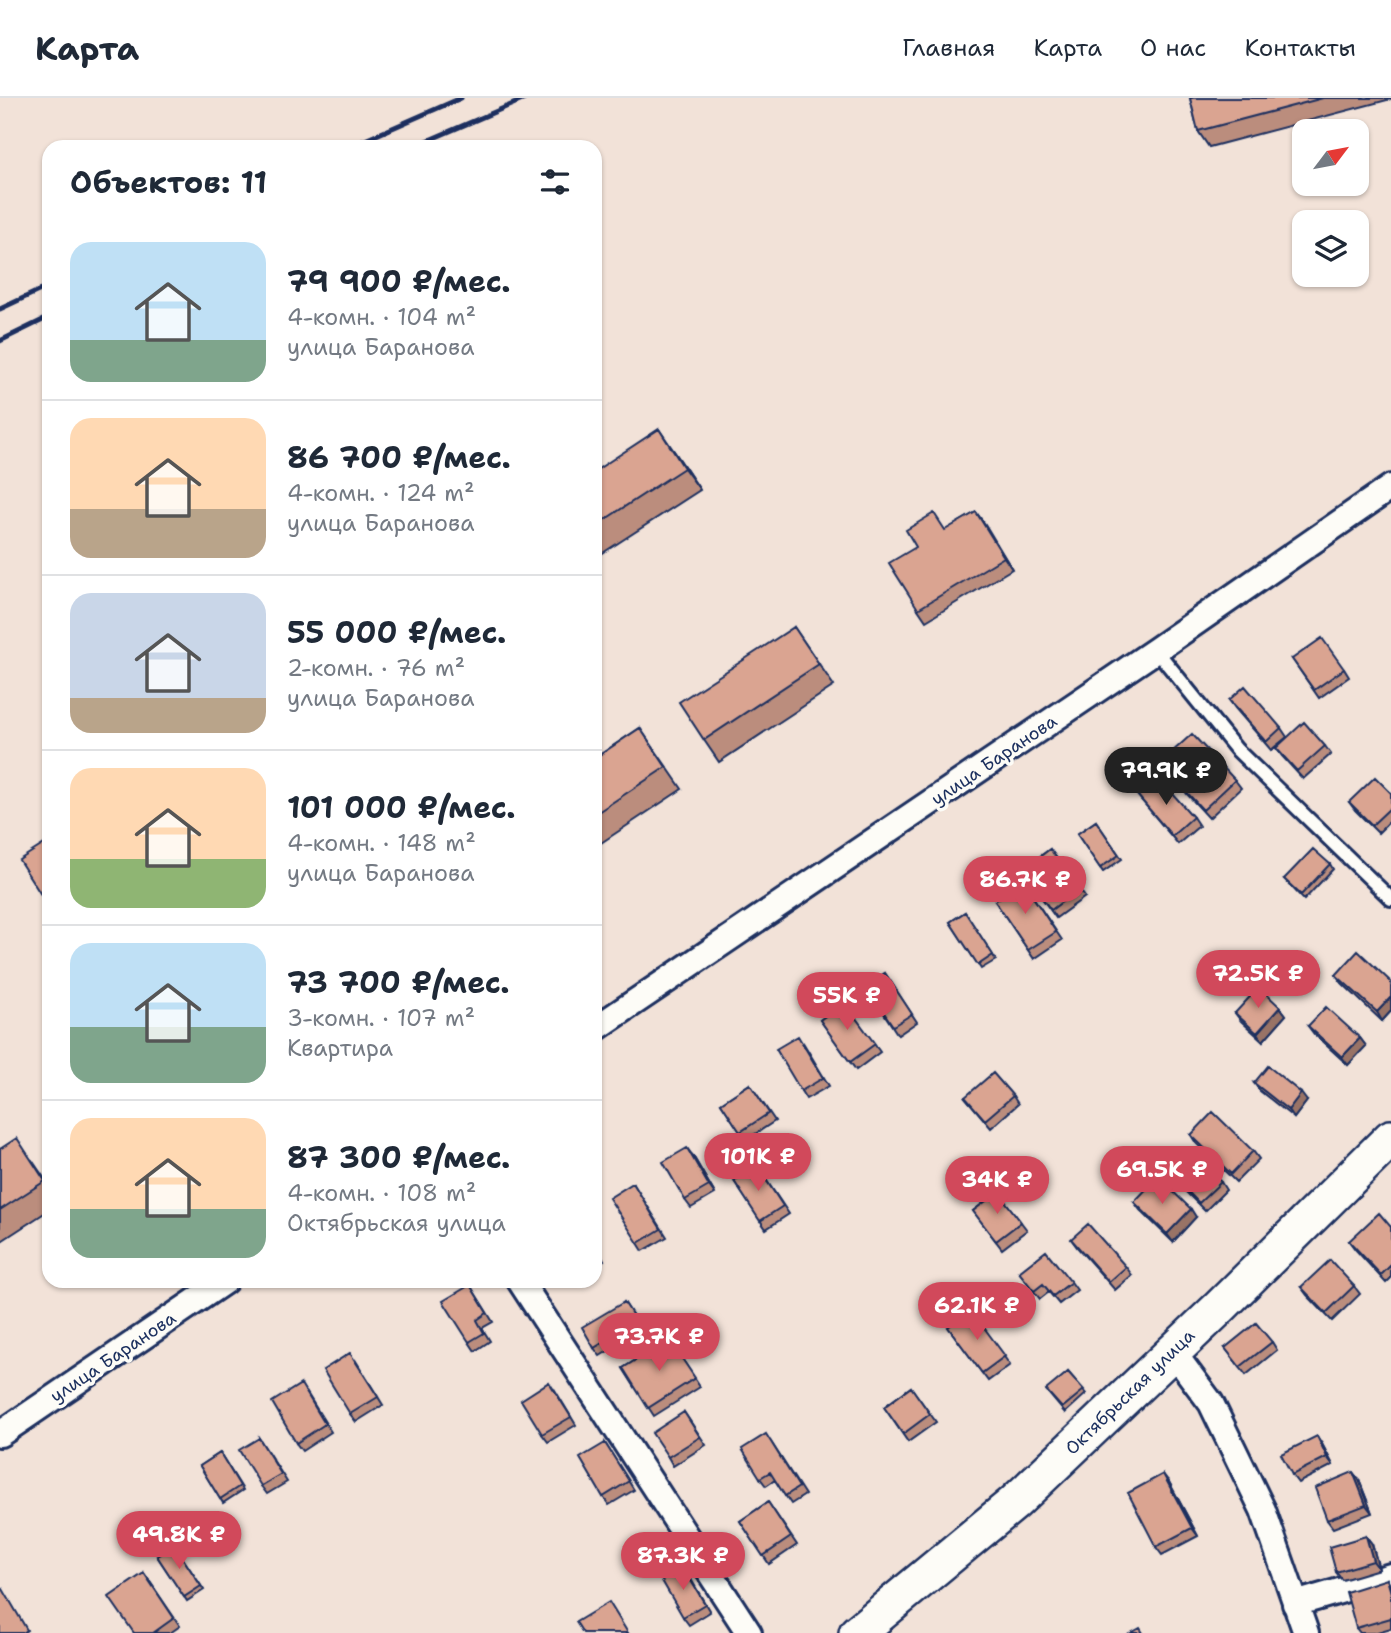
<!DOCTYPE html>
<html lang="ru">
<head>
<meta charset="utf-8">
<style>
	body { margin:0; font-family:"Shantell Sans",sans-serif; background:#f6f6f7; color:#1f2937; height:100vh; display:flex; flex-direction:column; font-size:26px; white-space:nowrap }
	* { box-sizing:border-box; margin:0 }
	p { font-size:23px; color:#747a83 }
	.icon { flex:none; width:38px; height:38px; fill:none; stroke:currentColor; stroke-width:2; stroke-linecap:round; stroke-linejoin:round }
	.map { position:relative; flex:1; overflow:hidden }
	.side { position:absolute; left:42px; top:42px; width:560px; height:1148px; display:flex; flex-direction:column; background:#fff; border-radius:21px; box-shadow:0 2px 5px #0004 }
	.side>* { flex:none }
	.needle { width:46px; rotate:58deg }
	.tools { position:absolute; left:1292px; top:21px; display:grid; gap:14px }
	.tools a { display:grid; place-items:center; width:77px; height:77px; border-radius:14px; background:#fff; box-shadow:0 2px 5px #0004; font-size:35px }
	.price { position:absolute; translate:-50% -60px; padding:0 16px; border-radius:24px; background:#d1495b; color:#fff; font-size:23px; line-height:46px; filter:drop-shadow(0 2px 4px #0008) }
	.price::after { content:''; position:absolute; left:50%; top:42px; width:21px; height:16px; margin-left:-10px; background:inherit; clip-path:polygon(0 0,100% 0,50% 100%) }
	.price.on { background:#222; color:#fff }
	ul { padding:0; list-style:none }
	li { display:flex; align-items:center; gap:21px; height:175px; padding:0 28px }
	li+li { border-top:2px solid #e0e1e3 }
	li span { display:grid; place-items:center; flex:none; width:196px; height:140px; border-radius:21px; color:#555 }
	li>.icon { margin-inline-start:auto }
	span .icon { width:84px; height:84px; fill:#fffc; stroke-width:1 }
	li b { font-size:30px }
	h2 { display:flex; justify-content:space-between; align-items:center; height:84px; padding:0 28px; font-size:30px }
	header { display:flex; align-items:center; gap:42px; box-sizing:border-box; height:98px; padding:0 35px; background:#fff; border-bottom:2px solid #e0e1e3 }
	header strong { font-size:33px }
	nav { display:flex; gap:38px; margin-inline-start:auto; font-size:24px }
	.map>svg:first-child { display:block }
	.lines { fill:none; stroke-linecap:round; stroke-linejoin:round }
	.lane-casing { stroke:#1b2f5e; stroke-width:18 }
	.street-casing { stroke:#1b2f5e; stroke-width:30 }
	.secondary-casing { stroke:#1b2f5e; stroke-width:40 }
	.lane { stroke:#fdfcf7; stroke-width:12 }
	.street { stroke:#fdfcf7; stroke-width:24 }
	.secondary { stroke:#fdfcf7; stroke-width:35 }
	.rail { stroke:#1b2f5e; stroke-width:5 }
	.wall { fill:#bb8d7d; stroke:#1b2f5e; stroke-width:2 }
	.shaded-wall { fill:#997366; stroke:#1b2f5e; stroke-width:2 }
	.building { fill:#daa491; stroke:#1b2f5e; stroke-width:2 }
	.labels { text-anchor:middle; stroke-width:7; stroke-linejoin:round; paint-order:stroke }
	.street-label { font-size:18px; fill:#1b2f5e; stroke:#fdfcf7 }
</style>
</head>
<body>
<header>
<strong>Карта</strong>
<nav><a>Главная</a><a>Карта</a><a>О нас</a><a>Контакты</a></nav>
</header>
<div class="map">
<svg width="1391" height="1535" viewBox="0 0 1391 1535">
	<rect width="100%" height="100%" fill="#f2e2d8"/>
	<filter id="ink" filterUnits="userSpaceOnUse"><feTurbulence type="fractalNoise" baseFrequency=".0143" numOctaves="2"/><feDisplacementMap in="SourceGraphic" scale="14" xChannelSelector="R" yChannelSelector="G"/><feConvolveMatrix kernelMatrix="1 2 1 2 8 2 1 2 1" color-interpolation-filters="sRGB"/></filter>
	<g filter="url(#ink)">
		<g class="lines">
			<!-- lane casing -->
			<g class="lane-casing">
				<path id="lane" d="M1156,552L1236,651L1391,801"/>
			</g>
			<!-- street casing -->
			<g class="street-casing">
				<path id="street" d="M595,931L1156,552L1391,389
					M520,1183L749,1535
					M1173,1254L1211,1305L1263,1412L1306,1535
					M0,1336L225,1183
					M1295,1506L1391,1478"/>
			</g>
			<!-- secondary casing -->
			<g class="secondary-casing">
				<path id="secondary" d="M857,1535L1014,1405L1219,1210L1391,1040"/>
			</g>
			<!-- lane -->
			<use href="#lane" class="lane"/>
			<!-- street -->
			<use href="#street" class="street"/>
			<!-- secondary -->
			<use href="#secondary" class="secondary"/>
			<!-- rail -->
			<path class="rail" d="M349,49L461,0
				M413,49L527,0
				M0,211L49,188
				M0,243L49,219"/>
		</g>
		<!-- wall -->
		<path class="wall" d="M1190,0H1391V1L1209,49L1198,33Z
			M674,353L700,392L595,460V373Z
			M976,414L1012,471L926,523L918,511L946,432Z
			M794,529L834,588L719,664L704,642Z
			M1292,561L1344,571L1349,579L1319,600Z
			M1229,602L1281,630L1287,639L1271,652L1235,610Z
			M640,630L682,691L595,749V660Z
			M1325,648L1331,656L1303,681L1282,658L1276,650Z
			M1172,654L1235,682L1241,690L1209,720L1187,696L1181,688L1192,677L1178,662Z
			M1391,695V722L1378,735L1355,712L1349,704Z
			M1138,698L1193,719L1199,728L1178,746Z
			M1096,723L1122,761L1103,774L1077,736Z
			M1050,751L1085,799L1056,820L1022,772Z
			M1330,766L1333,771L1304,802L1284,781Z
			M1023,784L1062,842L1034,861L995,803Z
			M965,814L996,862L981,871L950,824Z
			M885,875L917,924L898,937L866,888Z
			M1336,877L1391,884V913L1382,923L1342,885Z
			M844,904L880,954L856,972L820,922Z
			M1280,909L1286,917L1263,943L1241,923L1235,915Z
			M1308,928L1360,940L1366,948L1348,967L1314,936Z
			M804,946L829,988L806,1001L801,993Z
			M1254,985L1307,1003L1294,1020L1260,993Z
			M750,986L775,1023L746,1042L721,1005Z
			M1013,998L1018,1006L991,1030L965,999Z
			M1191,1037L1253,1053L1259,1061L1236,1084L1196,1045Z
			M0,1051L32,1062L49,1087V1112L0,1144Z
			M693,1058L715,1096L691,1110L685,1102Z
			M1162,1067L1221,1084L1226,1092L1205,1113L1167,1075Z
			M757,1068L789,1116L766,1131L734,1083Z
			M633,1085L667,1139L643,1153L638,1145Z
			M998,1094L1027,1132L1002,1151L973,1113Z
			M1134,1104L1196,1119L1173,1144L1140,1112Z
			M1391,1129V1180L1386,1185L1355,1151L1349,1143Z
			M1071,1141L1126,1169L1132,1177L1115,1192L1077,1149Z
			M595,1148L604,1162L595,1168Z
			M1019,1174L1071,1184L1077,1192L1059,1206L1049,1194L1040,1201Z
			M562,1183H572L565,1187Z
			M470,1187L493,1224L482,1230L490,1243L475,1253L469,1244Z
			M1354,1188L1360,1196L1332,1223L1307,1197L1301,1189Z
			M624,1204L642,1232L600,1258L594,1250Z
			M971,1212L1010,1267L988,1283L948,1229Z
			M669,1241L700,1289L654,1318L623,1270Z
			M1272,1244L1277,1252L1246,1277L1225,1250Z
			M356,1263L383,1307L356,1324L350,1316Z
			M1068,1274L1086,1296L1065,1315L1049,1296Z
			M911,1289L936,1324L908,1344L884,1309Z
			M555,1292L576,1327L548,1344L542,1336Z
			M307,1295L331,1334L302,1353L296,1345Z
			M684,1314L706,1347L673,1368L668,1359Z
			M259,1340L287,1384L267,1396L261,1388Z
			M771,1344L805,1397L791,1406L775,1382L766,1388L760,1380Z
			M605,1345L634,1392L609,1407L603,1399Z
			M1322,1346L1333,1367L1298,1385L1292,1377Z
			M220,1355L243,1392L223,1405L200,1368Z
			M1359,1382L1372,1415L1333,1430L1327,1422Z
			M1169,1384L1198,1438L1162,1457L1156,1449Z
			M768,1404L797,1447L769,1466L740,1423Z
			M1366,1438L1372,1446L1379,1471L1342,1482L1336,1474Z
			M174,1447L204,1492L187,1503L157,1458Z
			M144,1475L180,1528L170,1535H134Z
			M688,1476L710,1514L689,1527L683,1519Z
			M1387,1481L1391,1488V1530L1374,1535H1360L1356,1530Z"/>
		<!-- shaded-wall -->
		<path class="shaded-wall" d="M659,331L674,353L700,392L684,370Z
			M976,414L985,426L1012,471L1004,459Z
			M1391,899V913L1382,923L1377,914Z
			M1280,909L1286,917L1263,943L1257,935Z
			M1360,940L1366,948L1348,967L1342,959Z
			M1301,995L1307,1003L1294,1020L1288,1012Z
			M687,1050L693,1058L715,1096L709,1088Z
			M1191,1111L1196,1119L1173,1144L1167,1136Z
			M1317,1338L1322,1346L1333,1367L1327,1359Z
			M1353,1374L1359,1382L1372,1415L1366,1407Z
			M1163,1376L1169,1384L1198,1438L1192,1430Z
			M1366,1438L1372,1446L1379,1471L1373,1463Z"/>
		<!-- building -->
		<path class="building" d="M1190,0H1323L1198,33Z
			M659,331L684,370L595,428V373Z
			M976,414L1004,459L918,511L889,465L916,449L906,432L934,415L945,432Z
			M794,529L819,566L704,642L679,604Z
			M1322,540L1344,571L1314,592L1292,561Z
			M1245,588L1281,630L1266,644L1229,602Z
			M1304,624L1325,648L1297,673L1276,650Z
			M640,630L666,669L595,716V660Z
			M1192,636L1235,682L1203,712L1181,688L1193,677L1172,654Z
			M1375,679L1391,695V709L1372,727L1349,704Z
			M1159,680L1193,719L1172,738L1138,698Z
			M1096,723L1119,757L1100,770L1077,736Z
			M49,743V800L45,803L19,762Z
			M1050,751L1079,791L1051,812L1022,772Z
			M1313,751L1330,766L1301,797L1284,781Z
			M1023,784L1056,834L1028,852L995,803Z
			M965,814L993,857L978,867L950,824Z
			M1358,853L1391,884V899L1377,914L1336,877Z
			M885,875L912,916L893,928L866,888Z
			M1259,889L1280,909L1257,935L1235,915Z
			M844,904L875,946L850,964L820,922Z
			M1326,909L1360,940L1342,959L1308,928Z
			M798,938L823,980L801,993L776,951Z
			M1268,968L1301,995L1288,1012L1254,985Z
			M993,975L1013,998L985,1022L965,999Z
			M750,986L769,1015L740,1034L721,1005Z
			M1213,1014L1253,1053L1231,1076L1191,1037Z
			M17,1040L45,1083L0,1112V1051Z
			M687,1050L709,1088L685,1102L663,1064Z
			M1173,1055L1186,1067L1195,1058L1221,1084L1199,1105L1162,1067Z
			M757,1068L783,1108L760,1123L734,1083Z
			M1158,1079L1191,1111L1167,1136L1134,1104Z
			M633,1085L661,1131L638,1145L609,1100Z
			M998,1094L1021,1124L996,1143L973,1113Z
			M1379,1115L1391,1129V1167L1381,1177L1349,1143Z
			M1088,1126L1126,1169L1109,1184L1071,1141Z
			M1046,1153L1071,1184L1053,1198L1043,1186L1034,1193L1019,1174Z
			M1330,1162L1354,1188L1326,1215L1301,1189Z
			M470,1187L487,1215L477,1222L484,1235L469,1244L443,1203Z
			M624,1204L637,1224L594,1250L582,1229Z
			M971,1212L1005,1258L982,1275L948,1229Z
			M1256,1225L1272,1244L1240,1269L1225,1250Z
			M669,1241L695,1280L648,1310L623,1270Z
			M350,1255L378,1299L350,1316L323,1272Z
			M1068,1274L1084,1292L1062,1310L1046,1292Z
			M549,1284L571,1319L542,1336L521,1302Z
			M301,1286L325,1326L296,1345L272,1304Z
			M911,1289L930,1316L903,1336L884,1309Z
			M684,1314L700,1339L668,1359L652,1335Z
			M766,1336L799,1389L785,1398L770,1374L760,1380L742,1351Z
			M1317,1338L1327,1359L1292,1377L1281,1356Z
			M259,1340L281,1376L261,1388L239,1352Z
			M605,1345L629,1383L603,1399L580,1360Z
			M220,1355L240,1388L220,1401L200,1368Z
			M1353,1374L1366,1407L1327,1422L1315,1390Z
			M1163,1376L1192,1430L1156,1449L1128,1395Z
			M768,1404L791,1439L763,1458L740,1423Z
			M1366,1438L1373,1463L1336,1474L1329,1449Z
			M174,1447L201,1488L184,1499L157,1458Z
			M682,1468L705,1506L683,1519L661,1481Z
			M144,1475L174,1520L153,1535H134L109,1499Z
			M1387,1481L1391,1495V1520L1356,1530L1346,1494Z
			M3,1491L27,1532L23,1535H0V1493Z
			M609,1504L628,1535H583L576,1524Z
			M1140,1530L1143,1535H1131Z"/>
	</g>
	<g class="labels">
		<!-- street labels -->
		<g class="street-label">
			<text transform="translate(994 662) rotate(-34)" y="6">улица Баранова</text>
			<text transform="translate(113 1259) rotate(-34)" y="6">улица Баранова</text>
			<text transform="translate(1130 1294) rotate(-44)" y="6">Октябрьская улица</text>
		</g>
	</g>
</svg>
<div class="tools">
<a><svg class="needle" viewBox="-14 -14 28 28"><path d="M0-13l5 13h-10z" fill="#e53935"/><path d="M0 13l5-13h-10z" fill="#747a83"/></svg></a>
<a><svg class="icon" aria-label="layers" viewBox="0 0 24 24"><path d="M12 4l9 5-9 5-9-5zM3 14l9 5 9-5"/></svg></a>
</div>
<b class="price on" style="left:1166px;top:709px">79.9K ₽</b>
<b class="price" style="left:1025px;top:818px">86.7K ₽</b>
<b class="price" style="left:1258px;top:912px">72.5K ₽</b>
<b class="price" style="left:847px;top:934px">55K ₽</b>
<b class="price" style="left:758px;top:1095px">101K ₽</b>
<b class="price" style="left:1162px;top:1108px">69.5K ₽</b>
<b class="price" style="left:997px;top:1118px">34K ₽</b>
<b class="price" style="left:977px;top:1244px">62.1K ₽</b>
<b class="price" style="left:659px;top:1275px">73.7K ₽</b>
<b class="price" style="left:179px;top:1473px">49.8K ₽</b>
<b class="price" style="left:683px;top:1494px">87.3K ₽</b>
<section class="side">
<h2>Объектов: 11<svg class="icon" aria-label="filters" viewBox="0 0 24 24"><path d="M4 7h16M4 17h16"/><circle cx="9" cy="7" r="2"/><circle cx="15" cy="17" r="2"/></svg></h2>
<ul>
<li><span style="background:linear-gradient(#bfe0f5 70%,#7fa58c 0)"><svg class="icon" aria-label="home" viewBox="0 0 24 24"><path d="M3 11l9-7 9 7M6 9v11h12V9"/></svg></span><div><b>79 900 ₽/мес.</b><p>4-комн. · 104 m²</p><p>улица Баранова</p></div></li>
<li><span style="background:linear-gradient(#ffd9b3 65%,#b9a48a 0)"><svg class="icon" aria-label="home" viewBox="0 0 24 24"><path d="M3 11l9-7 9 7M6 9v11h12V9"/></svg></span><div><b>86 700 ₽/мес.</b><p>4-комн. · 124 m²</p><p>улица Баранова</p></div></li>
<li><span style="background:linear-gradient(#c9d6e8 75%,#b9a48a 0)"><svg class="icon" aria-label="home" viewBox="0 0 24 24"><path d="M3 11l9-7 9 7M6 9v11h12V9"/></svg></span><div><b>55 000 ₽/мес.</b><p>2-комн. · 76 m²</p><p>улица Баранова</p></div></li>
<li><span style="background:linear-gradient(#ffd9b3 65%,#8fb573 0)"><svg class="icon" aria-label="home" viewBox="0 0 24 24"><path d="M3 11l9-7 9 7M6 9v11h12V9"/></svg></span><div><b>101 000 ₽/мес.</b><p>4-комн. · 148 m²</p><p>улица Баранова</p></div></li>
<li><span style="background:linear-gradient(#bfe0f5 60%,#7fa58c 0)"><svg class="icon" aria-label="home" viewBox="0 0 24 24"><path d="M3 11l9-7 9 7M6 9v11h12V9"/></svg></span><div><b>73 700 ₽/мес.</b><p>3-комн. · 107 m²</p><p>Квартира</p></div></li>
<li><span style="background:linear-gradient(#ffd9b3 65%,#7fa58c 0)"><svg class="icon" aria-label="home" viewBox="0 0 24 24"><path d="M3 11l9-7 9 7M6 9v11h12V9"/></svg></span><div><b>87 300 ₽/мес.</b><p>4-комн. · 108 m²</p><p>Октябрьская улица</p></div></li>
</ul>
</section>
</div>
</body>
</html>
